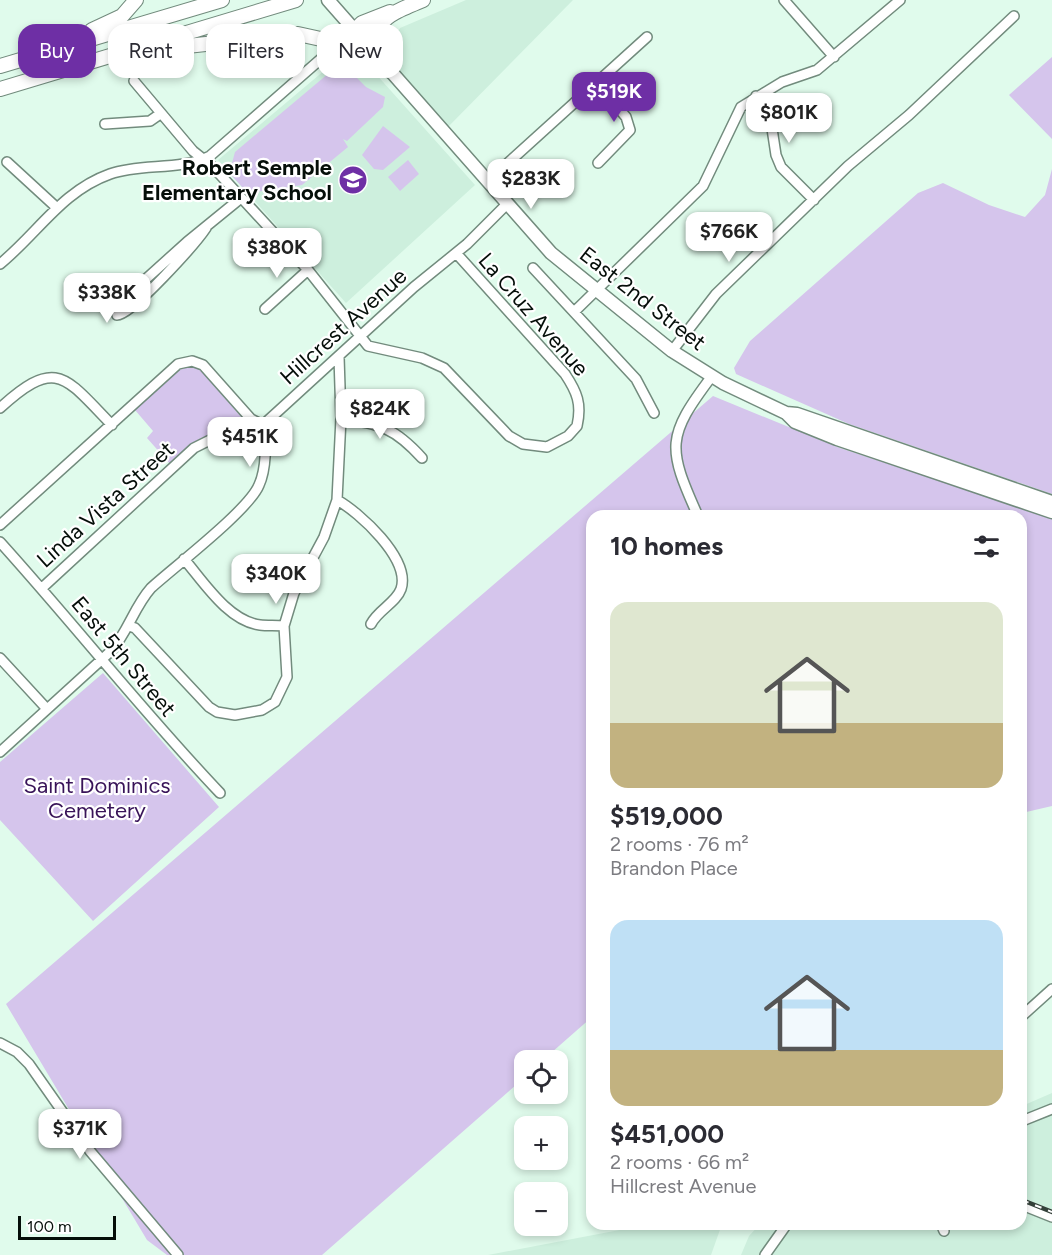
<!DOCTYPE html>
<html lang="en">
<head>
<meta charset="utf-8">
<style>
	body { margin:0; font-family:Figtree,sans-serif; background:#f7f7f7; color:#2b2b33; height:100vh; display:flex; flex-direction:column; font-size:22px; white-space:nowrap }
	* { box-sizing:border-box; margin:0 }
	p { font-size:20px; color:#7c7c81 }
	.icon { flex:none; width:33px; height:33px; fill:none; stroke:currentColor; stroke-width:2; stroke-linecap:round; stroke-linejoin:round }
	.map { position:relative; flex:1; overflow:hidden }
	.sheet { position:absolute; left:586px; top:510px; width:441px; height:720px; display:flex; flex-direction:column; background:#fff; border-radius:18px; box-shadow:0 3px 9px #0003 }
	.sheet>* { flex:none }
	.guide { position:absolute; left:18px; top:24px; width:478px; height:54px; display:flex; gap:12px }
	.controls { position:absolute; left:514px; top:1050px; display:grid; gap:12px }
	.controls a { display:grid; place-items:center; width:54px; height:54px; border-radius:12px; background:#fff; box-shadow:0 3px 9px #0003; font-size:30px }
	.scale { position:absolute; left:18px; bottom:15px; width:98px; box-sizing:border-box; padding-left:6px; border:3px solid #050e09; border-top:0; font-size:16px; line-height:21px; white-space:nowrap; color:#050e09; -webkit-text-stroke:4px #fff; paint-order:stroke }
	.price { position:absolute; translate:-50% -51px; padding:0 14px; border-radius:12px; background:#fff; color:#222; font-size:20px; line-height:39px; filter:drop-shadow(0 2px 3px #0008) }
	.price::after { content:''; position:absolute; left:50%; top:36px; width:18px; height:14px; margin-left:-9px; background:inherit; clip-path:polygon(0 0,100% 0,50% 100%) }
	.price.active { background:#6e2fa5; color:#fff }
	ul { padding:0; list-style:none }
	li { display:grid; align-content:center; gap:12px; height:318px; padding:0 24px }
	li span { display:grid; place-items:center; height:186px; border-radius:18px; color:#555 }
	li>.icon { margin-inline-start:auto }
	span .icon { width:108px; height:108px; fill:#fffc; stroke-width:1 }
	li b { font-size:26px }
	h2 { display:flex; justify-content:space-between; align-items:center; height:72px; padding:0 24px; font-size:26px }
	.chip { padding:0 21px; border-radius:18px; background:#fff; box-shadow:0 3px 9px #0003; font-size:21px; line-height:54px }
	.chip.active { background:#6e2fa5; color:#fff }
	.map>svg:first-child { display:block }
	.built { fill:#cdefdd }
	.green { fill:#d5c5ec }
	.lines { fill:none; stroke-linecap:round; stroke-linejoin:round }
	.minor-casing { stroke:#728b7d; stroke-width:12 }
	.major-casing { stroke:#728b7d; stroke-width:15 }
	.highway-casing { stroke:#728b7d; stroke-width:16 }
	.minor { stroke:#fff; stroke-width:9 }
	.major { stroke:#fff; stroke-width:12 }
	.highway { stroke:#fff; stroke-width:14 }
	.rail-casing { stroke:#34413a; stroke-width:4.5 }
	.rail { stroke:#fff; stroke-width:2; stroke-dasharray:7; stroke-linecap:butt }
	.labels { text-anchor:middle; stroke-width:4.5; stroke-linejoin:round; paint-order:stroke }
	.poi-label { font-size:22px; font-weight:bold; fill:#050e09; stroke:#fff; text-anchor:end }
	.street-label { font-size:22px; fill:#050e09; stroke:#fff }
	.park-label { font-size:22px; fill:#381358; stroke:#fff }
</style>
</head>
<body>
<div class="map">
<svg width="1052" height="1255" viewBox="0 0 1052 1255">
	<rect width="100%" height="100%" fill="#e0fbec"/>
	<!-- built -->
	<path class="built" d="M466,0H573L447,128L386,54L400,28Z
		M347,57L367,64L475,185L346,303L218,160L338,59Z
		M1052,1093V1255H741L749,1236L760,1224H1022V1106Z
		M651,1224H722L711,1255H488Z"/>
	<!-- green -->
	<path class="green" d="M1052,57V139L1009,95Z
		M346,67L366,87L385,97L383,107L347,141L343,139L348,147L302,185L256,192L250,196L225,168L232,163L235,152L335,68Z
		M383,126L410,147L383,170L374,169L362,155Z
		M408,160L419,174L400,191L388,177Z
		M1052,169V494L849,424L736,374L734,368L750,341L918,193L943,183L989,205L1025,217L1045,195Z
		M191,366L201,370L243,419L237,426L201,438L170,464L147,438L153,431L135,410L181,369Z
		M713,396L840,448L1052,518V806L1022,813V516H592V1017L543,1060H525V1077L322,1255H167L147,1240L6,1004Z
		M103,673L219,807L93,921L0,820V762Z"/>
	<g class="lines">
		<!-- minor casing -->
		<g class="minor-casing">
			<path id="minor" d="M784,0L834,57
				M134,81L193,151L213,167L308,270L368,346L422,358L444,368L509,436L523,444L547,447L568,436L577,426C582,404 577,392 565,374L456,253
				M597,83L626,117L630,130L598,163
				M756,96L771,122L776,155L781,167L814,200
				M105,124L150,121L160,114
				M7,162L56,207
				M488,181L647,37
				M206,228C196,243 131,316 117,315L116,306L187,242L241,198
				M0,264C38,233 62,191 110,174C142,163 180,171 210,156L339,43
				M533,268L636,379L654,413
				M265,309L308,270
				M574,312L703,186L741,107L782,82L817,70L900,0
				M672,351L716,294L848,166L909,115L1014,16
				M0,408C57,356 65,377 112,425
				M341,418C381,425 394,427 422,458
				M337,500C359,512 411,559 401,589C396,603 378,610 371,624
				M698,516C667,447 666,437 712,376
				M0,525L178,364L192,361L203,365L251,419L263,425
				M0,542C75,625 143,712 220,793
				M184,559C203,581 228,621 260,625C268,626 276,625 284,626
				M42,588L194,448L210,440L263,425
				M129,626L135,628L209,707L217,712L235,715L262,710L275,702L287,677L284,626L294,593L324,537L337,500L341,418L339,357
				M0,658L47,709
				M0,752L111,651C128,632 134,607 151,588C174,567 249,510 259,485C266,470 267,442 263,425L414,287L467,244L506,205
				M1022,1016L1052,989
				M0,1043L17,1052L29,1064L90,1151L178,1255
				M1022,1121L1052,1109
				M1022,1205L1052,1217
				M941,1224L944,1231
				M765,1255L787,1224"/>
		</g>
		<!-- major casing -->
		<g class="major-casing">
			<path id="major" d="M328,0L551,253L672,351L723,383L786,413L797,414L1052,502
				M339,43L378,62
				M786,413L795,422L837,439L1052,512"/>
		</g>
		<!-- highway casing -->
		<g class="highway-casing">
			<path id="highway" d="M92,30L122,16L136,0
				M355,30L362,23L390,12
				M160,49L298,34L339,43
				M0,66L222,0
				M390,71C368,23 377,19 423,0
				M0,89L296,0"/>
		</g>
		<!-- minor -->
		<use href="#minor" class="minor"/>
		<!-- major -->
		<use href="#major" class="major"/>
		<!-- highway -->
		<use href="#highway" class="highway"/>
		<!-- rail casing -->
		<g class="rail-casing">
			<path id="rail" d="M1022,1200L1052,1212"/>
		</g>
		<!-- rail -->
		<use href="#rail" class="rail"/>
	</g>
	<!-- icons -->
	<defs>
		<g id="school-disc" transform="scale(1.5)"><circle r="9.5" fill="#6e2fa5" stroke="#fff"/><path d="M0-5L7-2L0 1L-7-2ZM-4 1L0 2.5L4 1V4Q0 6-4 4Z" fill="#fff"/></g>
	</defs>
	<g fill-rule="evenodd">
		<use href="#school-disc" x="353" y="180"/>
	</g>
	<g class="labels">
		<!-- poi labels -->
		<g class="poi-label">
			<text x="332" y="175">Robert Semple<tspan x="332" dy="25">Elementary School</tspan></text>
		</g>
		<!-- street labels -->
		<g class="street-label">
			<text transform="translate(643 298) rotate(38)" y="8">East 2nd Street</text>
			<text transform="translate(534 314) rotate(49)" y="8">La Cruz Avenue</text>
			<text transform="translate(343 326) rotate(-42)" y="8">Hillcrest Avenue</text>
			<text transform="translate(105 504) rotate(-42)" y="8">Linda Vista Street</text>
			<text transform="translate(124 656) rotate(50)" y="8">East 5th Street</text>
		</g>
		<!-- park labels -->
		<g class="park-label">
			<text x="97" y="793">Saint Dominics<tspan x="97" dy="25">Cemetery</tspan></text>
		</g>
	</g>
</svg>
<div class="controls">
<a><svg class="icon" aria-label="locate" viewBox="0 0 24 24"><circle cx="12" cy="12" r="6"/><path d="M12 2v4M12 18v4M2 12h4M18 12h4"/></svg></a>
<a>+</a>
<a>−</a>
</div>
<div class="scale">100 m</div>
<b class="price active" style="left:614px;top:123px">$519K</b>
<b class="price" style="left:789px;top:144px">$801K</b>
<b class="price" style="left:531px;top:210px">$283K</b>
<b class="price" style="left:729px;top:263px">$766K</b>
<b class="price" style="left:277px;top:279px">$380K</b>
<b class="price" style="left:107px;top:324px">$338K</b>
<b class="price" style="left:380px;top:440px">$824K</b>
<b class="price" style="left:250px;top:468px">$451K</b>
<b class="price" style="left:276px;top:605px">$340K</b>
<b class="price" style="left:80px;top:1160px">$371K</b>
<div class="guide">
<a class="chip active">Buy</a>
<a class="chip">Rent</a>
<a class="chip">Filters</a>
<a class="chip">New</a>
</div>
<section class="sheet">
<h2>10 homes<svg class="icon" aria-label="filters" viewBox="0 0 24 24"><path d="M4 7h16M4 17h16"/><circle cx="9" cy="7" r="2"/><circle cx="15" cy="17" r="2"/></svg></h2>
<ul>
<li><span style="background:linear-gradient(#dfe7d0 65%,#c2b280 0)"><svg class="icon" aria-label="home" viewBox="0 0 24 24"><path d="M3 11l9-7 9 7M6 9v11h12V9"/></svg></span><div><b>$519,000</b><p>2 rooms · 76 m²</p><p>Brandon Place</p></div></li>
<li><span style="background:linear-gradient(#bfe0f5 70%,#c2b280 0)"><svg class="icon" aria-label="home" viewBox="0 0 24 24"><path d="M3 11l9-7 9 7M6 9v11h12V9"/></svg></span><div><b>$451,000</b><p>2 rooms · 66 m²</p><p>Hillcrest Avenue</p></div></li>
</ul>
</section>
</div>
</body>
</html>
